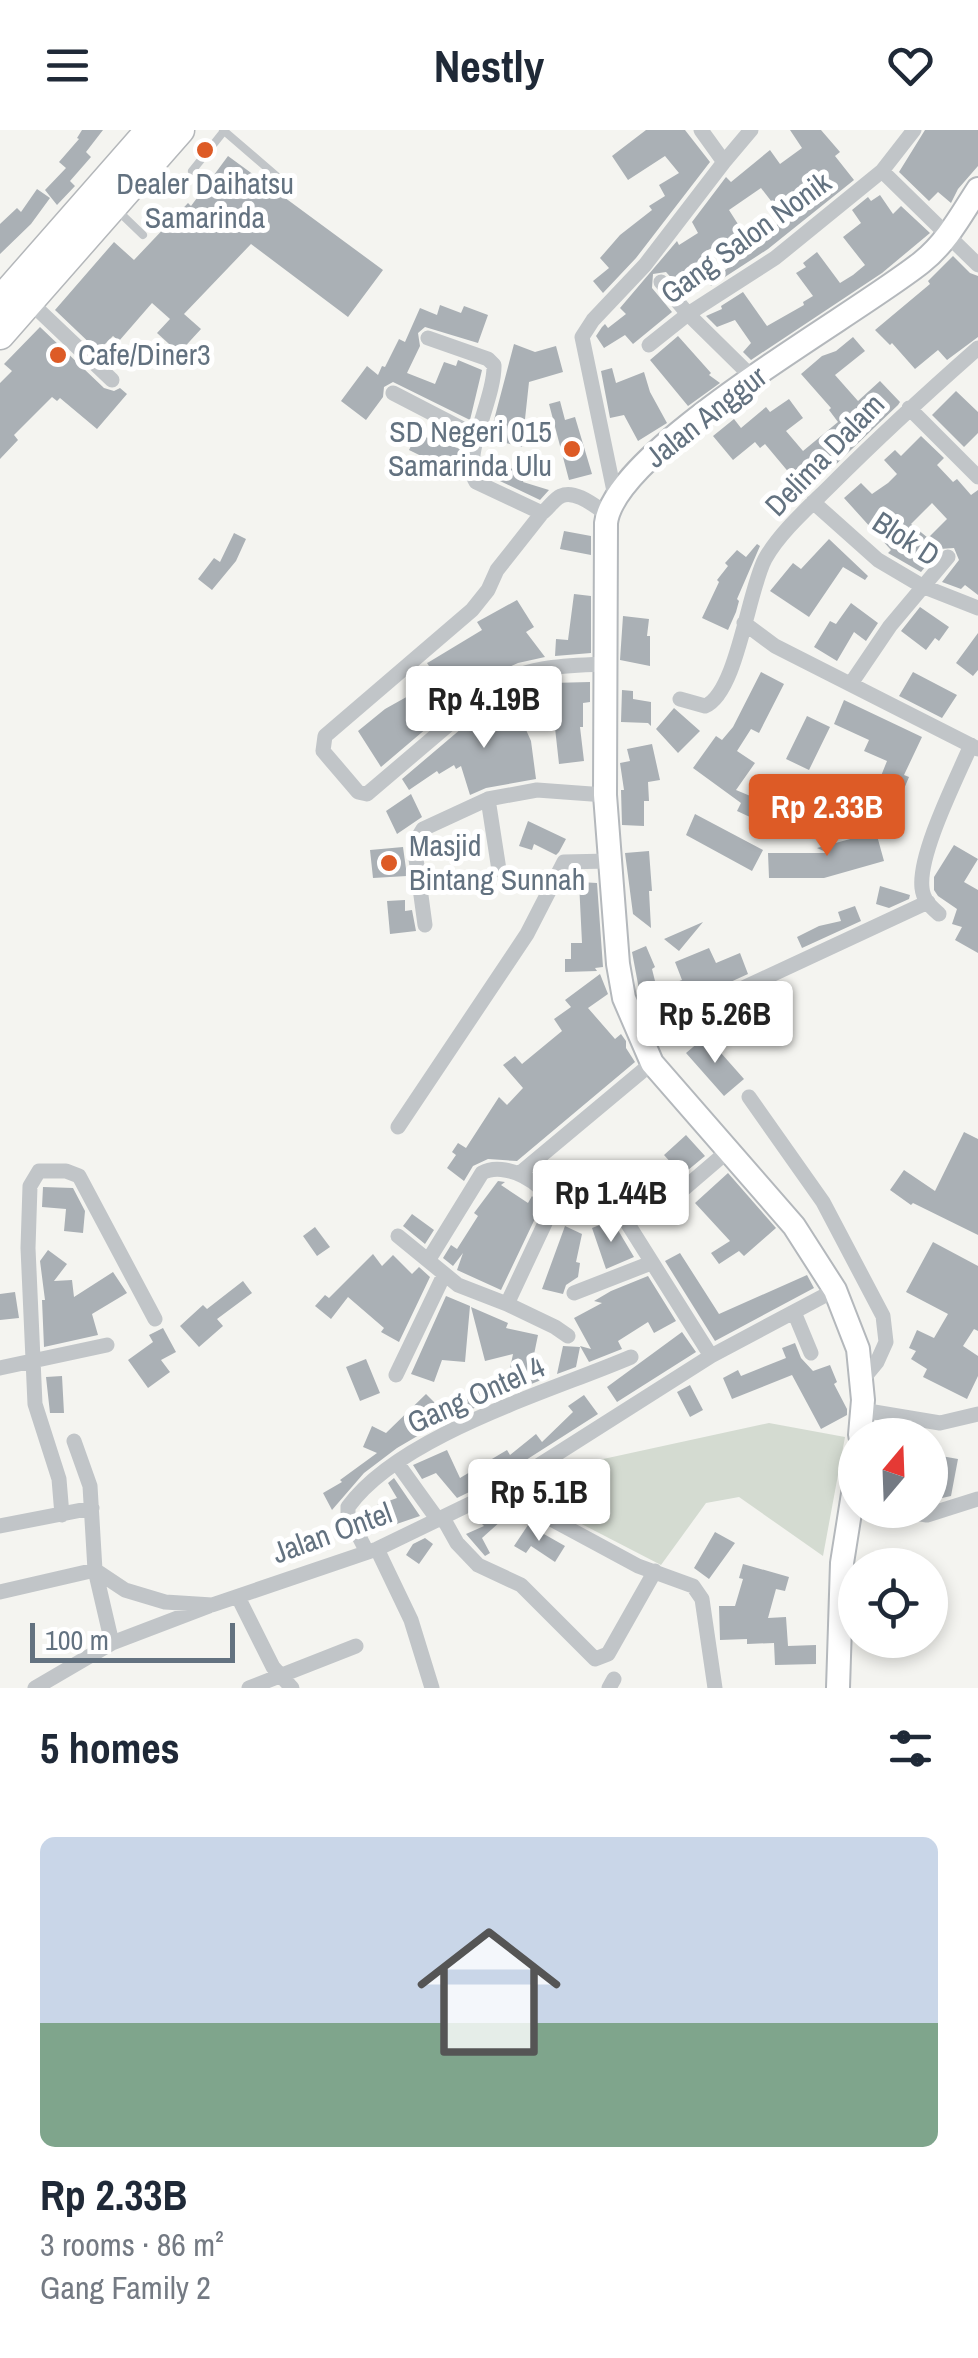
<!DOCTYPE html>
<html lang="en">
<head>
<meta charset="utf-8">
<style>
	body { margin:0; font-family:"Archivo Narrow",sans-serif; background:#f2f2f3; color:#1f2937; height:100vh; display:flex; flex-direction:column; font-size:38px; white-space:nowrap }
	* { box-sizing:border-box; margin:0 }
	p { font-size:32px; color:#747a83 }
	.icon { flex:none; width:55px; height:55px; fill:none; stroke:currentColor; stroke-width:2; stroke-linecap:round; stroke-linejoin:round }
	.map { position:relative; height:1558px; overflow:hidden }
	.details { display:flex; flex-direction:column; background:#fff; flex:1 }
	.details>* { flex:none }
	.needle { width:65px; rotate:19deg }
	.controls { position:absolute; left:838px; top:1288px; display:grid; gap:20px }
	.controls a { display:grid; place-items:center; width:110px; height:110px; border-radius:50%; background:#fff; box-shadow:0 5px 15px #0003; font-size:50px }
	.scale { position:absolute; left:30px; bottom:25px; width:205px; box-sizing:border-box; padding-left:10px; border:5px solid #637280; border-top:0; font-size:28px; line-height:35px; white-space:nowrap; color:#637280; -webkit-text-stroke:8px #fff; paint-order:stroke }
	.price { position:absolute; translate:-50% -85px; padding:0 22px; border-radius:10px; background:#fff; color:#222; font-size:32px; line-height:65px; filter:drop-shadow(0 2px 5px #0008) }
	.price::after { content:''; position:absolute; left:50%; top:60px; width:30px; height:22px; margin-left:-15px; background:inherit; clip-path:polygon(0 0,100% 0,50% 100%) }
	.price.on { background:#dd5b26; color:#fff }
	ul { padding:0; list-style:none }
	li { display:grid; align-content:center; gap:20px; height:530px; padding:0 40px }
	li+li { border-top:2px solid #e0e1e3 }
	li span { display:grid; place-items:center; height:310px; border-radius:15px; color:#555 }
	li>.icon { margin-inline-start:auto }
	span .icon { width:180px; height:180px; fill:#fffc; stroke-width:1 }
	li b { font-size:42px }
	h2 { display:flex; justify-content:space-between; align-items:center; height:120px; padding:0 40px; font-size:42px }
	header { display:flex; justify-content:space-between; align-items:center; height:130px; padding:0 40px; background:#fff; font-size:45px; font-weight:800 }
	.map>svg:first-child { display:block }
	.green { fill:#d4dbd1 }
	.building { fill:#aab0b5; fill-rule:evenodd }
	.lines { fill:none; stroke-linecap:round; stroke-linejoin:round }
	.secondary-casing { stroke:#b4b8bc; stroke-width:26 }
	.highway-casing { stroke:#b4b7ba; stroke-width:31 }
	.lane { stroke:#c1c5c8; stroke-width:8 }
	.street { stroke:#c1c5c8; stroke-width:15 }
	.secondary { stroke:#fff; stroke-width:22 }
	.highway { stroke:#fff; stroke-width:28 }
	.poi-dot { fill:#dd5b26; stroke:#fff; stroke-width:4 }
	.labels { text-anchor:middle; stroke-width:10; stroke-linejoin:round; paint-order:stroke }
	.poi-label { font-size:30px; fill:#637280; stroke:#fff; text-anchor:start }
	.street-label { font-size:30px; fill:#637280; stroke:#fff }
</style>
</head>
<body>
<header><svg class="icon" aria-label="menu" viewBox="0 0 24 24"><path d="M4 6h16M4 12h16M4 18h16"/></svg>Nestly<svg class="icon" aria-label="heart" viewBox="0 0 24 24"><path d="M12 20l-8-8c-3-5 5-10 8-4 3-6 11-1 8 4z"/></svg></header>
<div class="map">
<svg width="978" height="1558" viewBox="0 0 978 1558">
	<rect width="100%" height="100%" fill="#f4f4f0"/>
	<!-- green -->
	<path class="green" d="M769,1293L845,1307L823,1426L739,1367L706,1373L661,1435L539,1372L594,1331Z"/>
	<!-- building -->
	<path class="building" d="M82,0H103L86,22L91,27L70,51L75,56L57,75L45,60L66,38L59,32L79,9L77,8Z
		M646,0H685L710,32L636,128L603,163L593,151L609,138L600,128L620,105L652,80L649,76L665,66L659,55L679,43L665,26L628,50L612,26Z
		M790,0H821L840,22L835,26L854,50L768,119L711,156L709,151L760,116L755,110L785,89L761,58L729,80L743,102L706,121L710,126L705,129L709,136L677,154L666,142L653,144L652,158L672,182L633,214L625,205L604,218L596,206L602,197L605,194L608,198L626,184L620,178L677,111L679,115L698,103L692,92L726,47L731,52L770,20L780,34L802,18Z
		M925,0H978V36L958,59L951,73L938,62L929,71L899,42Z
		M228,26L383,140L348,187L251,114L184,184L201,199L179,223L157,203L170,189L152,173L119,211L113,206L98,221L55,180L114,112L134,130L188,73L191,76Z
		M37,59L50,68L31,94L0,124V94L17,78L21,82Z
		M880,65L893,84L901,76L930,103L882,143L751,230L743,222L751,213L735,190L717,197L706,186L722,179L721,176L743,162L767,196L804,175L803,172L813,166L796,143L806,137L803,133L817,122L840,153L853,145L865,135L843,107L861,93L852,80L868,67L871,71Z
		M953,126L970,143L978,146V207L947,230L938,220L915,239L892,213L890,215L875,200L930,154L928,151Z
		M440,175L461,183L464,176L488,185L478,213L425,197L418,203L420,216L407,243L435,254L444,232L456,236L458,230L482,240L470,290L393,252L384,257L383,267L366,290L341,271L367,236L378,245L382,236L385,237L399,209L405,212L420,178L437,185Z
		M40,197L104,258L114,261L120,258L127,264L97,299L60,268L57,271L52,267L14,305L18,310L0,329V253L12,241L4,234Z
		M678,206L711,243L709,245L720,253L688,276L650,230Z
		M853,207L865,221L835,245L858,271L880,251L900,272L898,275L806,363L765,314L760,318L755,312L733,330L713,306L734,289L741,298L766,277L770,282L789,269L803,288L786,301L803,321L838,292L829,280L831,278L801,244L822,226L836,221Z
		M514,214L535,222L556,216L563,242L529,252L522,317L489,309Z
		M612,238L616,253L644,242L650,262L667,293L638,311L624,285L610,288L601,241Z
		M956,261L978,282V303L964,317L932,285Z
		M560,271L565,290L575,287L592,344L569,350L549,274Z
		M417,304L463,320L462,346L409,320Z
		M921,306L944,328L937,335L953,352L957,349L971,365L978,360V465L965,455L961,459L942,452L959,430L954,418L940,419L921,442L888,423L891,420L844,368L861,353L872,364L888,353L897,344L884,330L895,320L901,326ZM932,373L947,389L928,408L911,394Z
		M484,328L526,344L523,352L549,360L540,370L485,344Z
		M564,401L591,406V425L560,419Z
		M234,403L246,409L236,431L212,460L198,449L214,428L220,432Z
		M829,409L868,446L865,450L843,437L809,487L770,461L793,433L801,439Z
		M757,414L760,416L737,469L739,471L736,482L728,500L702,488L719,452L717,450L728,436L725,433L737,420L746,427Z
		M574,464L591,466V523L555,526L556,509L568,510Z
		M517,470L534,497L526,502L545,527L518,533L487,547L381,637L358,601L385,579L410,565L408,561L435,545L427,533L429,532L482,500L477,492Z
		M851,473L878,493L866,511L854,502L837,531L814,517L830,491L836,494Z
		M920,477L949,497L939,511L935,508L926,520L901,501Z
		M623,486L649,489L647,506H650V536L620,530Z
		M978,503V540L973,546L956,533Z
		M761,542L784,554L759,603L751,599L737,621L755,633L736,660L760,670L770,648L817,670L809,686L788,677L778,700L737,681L741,673L693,638L716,606L722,610L733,597Z
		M913,542L957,565L942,588L899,566Z
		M590,552V572L583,573V597H580L584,631L559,634L555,598L549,599L548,578H553L551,553Z
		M622,560L633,561V569L651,572V596L648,593L621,592Z
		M511,566L531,611L536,649L486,658L470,665L461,636L456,639L454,635L439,644L437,641L409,660L402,649L488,576Z
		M844,570L922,607L904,645L909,647L893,685L869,676L887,631L864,621L869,610L834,594Z
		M674,578L700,601L678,623L656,599Z
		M807,586L830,597L809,640L786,629Z
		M652,614L660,650L648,652L649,671H644V696L622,695L621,660H624L620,633L630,631L627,619Z
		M411,664L422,687L397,704L386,681Z
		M695,684L763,720L752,741L686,705Z
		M528,691L566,709L559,722L556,725L534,714L532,720L519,716Z
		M876,702L884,731L824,748H769L768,723H828L817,718Z
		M954,715L978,729L964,752L978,760V823L955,810L962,797L952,794L957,779L938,766L934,760V747Z
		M403,717L407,746L373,748L370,720Z
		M649,721L652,761H649L651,798L633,784L625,723Z
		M579,752L597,753L603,837L595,838L597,841L565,842V829H571V813H582Z
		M880,756L910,765L909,769L889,778L876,774Z
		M405,770V781L412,780L416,801L390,804L387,771Z
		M855,776L861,791L802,818L797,807L819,796L841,791L838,782Z
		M703,792L679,821L664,809Z
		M646,816L655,837L652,839L657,859L682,850L675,832L709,818L716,833L740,823L748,844L649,889L641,870L632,822Z
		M600,844L608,864L588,878L615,909L621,904L626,911V918L635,932L517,1031L488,1029L473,1036L464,1051L447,1038L456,1025L452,1022L458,1013L466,1018L499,967L507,975L523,958L503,935L515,926L522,934L562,901L554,889L571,877L565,870Z
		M706,906L744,949L724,966L686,923Z
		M964,1002L978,1009V1105L913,1073L911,1075L890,1060L904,1040L935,1061Z
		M686,1005L705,1026L682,1045L664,1025Z
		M554,1036L571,1051L561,1066L544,1046Z
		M728,1043L776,1098L744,1126L739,1121L719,1134L711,1123L730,1111L695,1073Z
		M498,1051L505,1052L501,1055L528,1073L532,1066L541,1076L501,1160L457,1140L463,1123L453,1136L443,1128L451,1115L457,1119L478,1086L474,1083Z
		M43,1057L73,1058L85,1081L83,1103L64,1101L66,1079L42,1077Z
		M412,1084L434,1100L425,1114L403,1096Z
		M612,1090L634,1127L606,1139L592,1098Z
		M565,1096L582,1104L576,1132L580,1133L578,1147L566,1155L563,1164L542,1159Z
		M315,1097L330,1117L317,1126L303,1106Z
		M933,1112L978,1136V1201L974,1199L963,1216L978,1226V1246L967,1269L923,1247L927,1239L911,1229L916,1221L909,1218L917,1200L934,1208L948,1184L906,1162Z
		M48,1120L67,1134L54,1151L72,1150L74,1167L113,1142L127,1163L92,1184L98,1205L44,1217L42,1170H45L40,1131Z
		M680,1123L719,1184L807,1145L814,1158L715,1211L665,1131Z
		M373,1124L382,1136L393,1125L412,1144L419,1137L430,1147L399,1212L381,1202L384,1198L348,1167L331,1189L315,1176L325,1165L329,1168Z
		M648,1146L676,1191L654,1203L648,1192L618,1211L622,1219L589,1232L580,1216L591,1219L574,1188L602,1173L594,1171L611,1161Z
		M243,1151L252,1163L217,1189L223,1196L199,1217L180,1196L203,1175L207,1179Z
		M15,1162L19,1188L0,1190V1164Z
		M446,1166L470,1176L465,1232L442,1230L434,1252L411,1244Z
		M471,1177L508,1193L506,1198L538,1205L530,1244L546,1248L504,1265L491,1262L496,1269L443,1291L397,1318L364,1343L332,1380L323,1363L342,1352L340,1350L377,1323L363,1317L372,1296L386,1303L426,1264L445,1283L495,1250L507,1253L513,1224L485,1231Z
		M163,1198L176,1222L161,1230L170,1242L148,1258L128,1230L153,1212L149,1205Z
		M682,1202L696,1222L617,1272L607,1257Z
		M795,1213L801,1228L813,1241L830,1235L837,1252L834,1254L847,1279V1285L821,1299L792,1245L732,1269L723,1248L738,1240L741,1246L786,1228L782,1218Z
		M563,1216L580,1217L576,1237L557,1244Z
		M366,1229L380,1263L360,1271L346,1237Z
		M62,1246L64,1283H50L46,1247Z
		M690,1255L703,1280L690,1287L677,1262Z
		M584,1265L598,1284L498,1348L457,1368L436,1343L422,1349L413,1335L447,1320L460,1348L507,1320L510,1325L536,1304L542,1312L573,1282L568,1276Z
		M930,1324L958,1329L951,1366L942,1368L930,1366Z
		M394,1348L420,1386L385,1398L377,1375L397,1368L388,1353Z
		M489,1383L501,1391L482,1408L490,1423L485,1426L466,1404L484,1396L480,1392Z
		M528,1395L565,1416L555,1432L531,1416L526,1423L514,1416Z
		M715,1402L735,1413L709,1449L694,1438Z
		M425,1408L433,1414L419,1434L406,1425L413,1414Z
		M743,1434L789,1447L785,1461L776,1459L768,1488L786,1487L788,1516L816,1515V1534L775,1535L774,1513L747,1514V1509L720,1510L719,1476H735L743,1449L739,1448Z"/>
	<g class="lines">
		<!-- secondary casing -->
		<g class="secondary-casing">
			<path id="secondary" d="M860,1305L863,1270L858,1219L835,1160L794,1096L652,933L624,868L618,834L605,665L606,393C615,318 858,184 922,132C947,112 961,85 978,59
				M838,1558L842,1433L855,1351"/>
		</g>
		<!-- highway casing -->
		<g class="highway-casing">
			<path id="highway" d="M0,171L150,0
				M0,205L180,0"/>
		</g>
		<!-- lane -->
		<path class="lane" d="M223,0L280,49
			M152,39L166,53
			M192,41L224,1
			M117,80L143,105"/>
		<!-- street -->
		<path class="street" d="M701,0L724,32L751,0
			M882,41L978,135
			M661,152L688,184L753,248
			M30,172L112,250
			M428,208L488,229L494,235C495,268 461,327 476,352L542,383C548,379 554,369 561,366C575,359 596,377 607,384
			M649,215L688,184L775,128L882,41L914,0
			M393,263L478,307
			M909,278L978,347
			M615,366L582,207L593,190L645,135L724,32
			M813,372L878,430L922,456L978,478
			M542,383L497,440L488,460L472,480L325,606L323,621L358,662L367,664L494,556C531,535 566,536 607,534
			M744,493L775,516L978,619
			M852,552L890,496L948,427
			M680,569L705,576C737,563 748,461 765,429C780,402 810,376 832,354C879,307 928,262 978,218
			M488,669L499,740
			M939,784C931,777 923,770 922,758C918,724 957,648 971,615
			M425,795L414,714L423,699L488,669L537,660L605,665
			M638,907L928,772
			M749,967L823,1072L883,1186L886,1212L877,1232L863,1249
			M398,997L527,804L564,732L609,731
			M519,1044L652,933
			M666,1074L729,1020
			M621,1083L711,1226
			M398,1106L458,1155L507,1174L555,1197L568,1206
			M429,1129L482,1043C504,1030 546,1053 553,1076L507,1174
			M574,1163L651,1133
			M794,1182L811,1223
			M0,1238L107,1215
			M396,1245L443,1147
			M862,1280L940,1293L978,1284
			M74,1311L90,1356L95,1440L112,1513
			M397,1333L438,1390
			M503,1358L549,1388L638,1436L693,1456L702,1469L715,1558
			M897,1380L927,1385L978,1369
			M62,1385L59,1349L35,1274L28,1118L30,1056L39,1041H66L79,1046L155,1189
			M443,1388L457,1413L478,1435L521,1455L595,1529L608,1524L655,1441
			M0,1396L92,1378
			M377,1419L411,1490L432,1558
			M367,1422L348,1385V1377C400,1305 549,1262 631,1227
			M0,1462L95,1440L125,1460L165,1472L212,1475L377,1419L503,1358L711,1226L835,1160
			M238,1467L273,1537L292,1558
			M35,1558L112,1513L209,1476
			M249,1558L356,1516
			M609,1558L614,1549"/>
		<!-- secondary -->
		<use href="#secondary" class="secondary"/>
		<!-- highway -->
		<use href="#highway" class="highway"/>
	</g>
	<!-- markers -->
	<g class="poi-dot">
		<circle cx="205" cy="20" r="10"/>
		<circle cx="58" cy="225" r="10"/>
		<circle cx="572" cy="319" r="10"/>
		<circle cx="389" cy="733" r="10"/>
	</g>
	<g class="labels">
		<!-- poi labels -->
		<g class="poi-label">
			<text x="205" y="64" text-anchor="middle">Dealer Daihatsu<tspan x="205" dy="34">Samarinda</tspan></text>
			<text x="78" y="235">Cafe/Diner3</text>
			<text x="552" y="312" text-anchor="end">SD Negeri 015<tspan x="552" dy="34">Samarinda Ulu</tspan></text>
			<text x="409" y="726">Masjid<tspan x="409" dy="34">Bintang Sunnah</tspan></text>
		</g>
		<!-- street labels -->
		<g class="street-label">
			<text transform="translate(746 108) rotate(-36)" y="10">Gang Salon Nonik</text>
			<text transform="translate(706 287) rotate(-38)" y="10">Jalan Anggur</text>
			<text transform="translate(825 325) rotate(-46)" y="10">Delima Dalam</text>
			<text transform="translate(906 409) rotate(33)" y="10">Blok D</text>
			<text transform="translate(476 1265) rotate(-24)" y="10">Gang Ontel 4</text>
			<text transform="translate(332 1403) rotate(-20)" y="10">Jalan Ontel</text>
		</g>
	</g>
</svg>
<div class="controls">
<a><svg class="needle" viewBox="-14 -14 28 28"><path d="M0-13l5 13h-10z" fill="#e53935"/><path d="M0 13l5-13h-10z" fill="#747a83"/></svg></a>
<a><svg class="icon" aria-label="locate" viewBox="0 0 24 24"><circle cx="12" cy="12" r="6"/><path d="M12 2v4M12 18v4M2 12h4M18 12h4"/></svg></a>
</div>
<div class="scale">100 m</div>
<b class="price" style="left:484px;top:621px">Rp 4.19B</b>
<b class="price on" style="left:827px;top:729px">Rp 2.33B</b>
<b class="price" style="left:715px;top:936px">Rp 5.26B</b>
<b class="price" style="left:611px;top:1115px">Rp 1.44B</b>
<b class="price" style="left:539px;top:1414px">Rp 5.1B</b>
</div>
<section class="details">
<h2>5 homes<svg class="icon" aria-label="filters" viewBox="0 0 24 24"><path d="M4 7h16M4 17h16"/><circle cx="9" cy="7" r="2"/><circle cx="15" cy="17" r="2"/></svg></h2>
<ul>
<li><span style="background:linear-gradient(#c9d6e8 60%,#7fa58c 0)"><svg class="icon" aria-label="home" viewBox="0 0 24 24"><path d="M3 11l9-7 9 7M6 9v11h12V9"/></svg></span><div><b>Rp 2.33B</b><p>3 rooms · 86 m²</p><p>Gang Family 2</p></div></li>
</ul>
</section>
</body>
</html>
